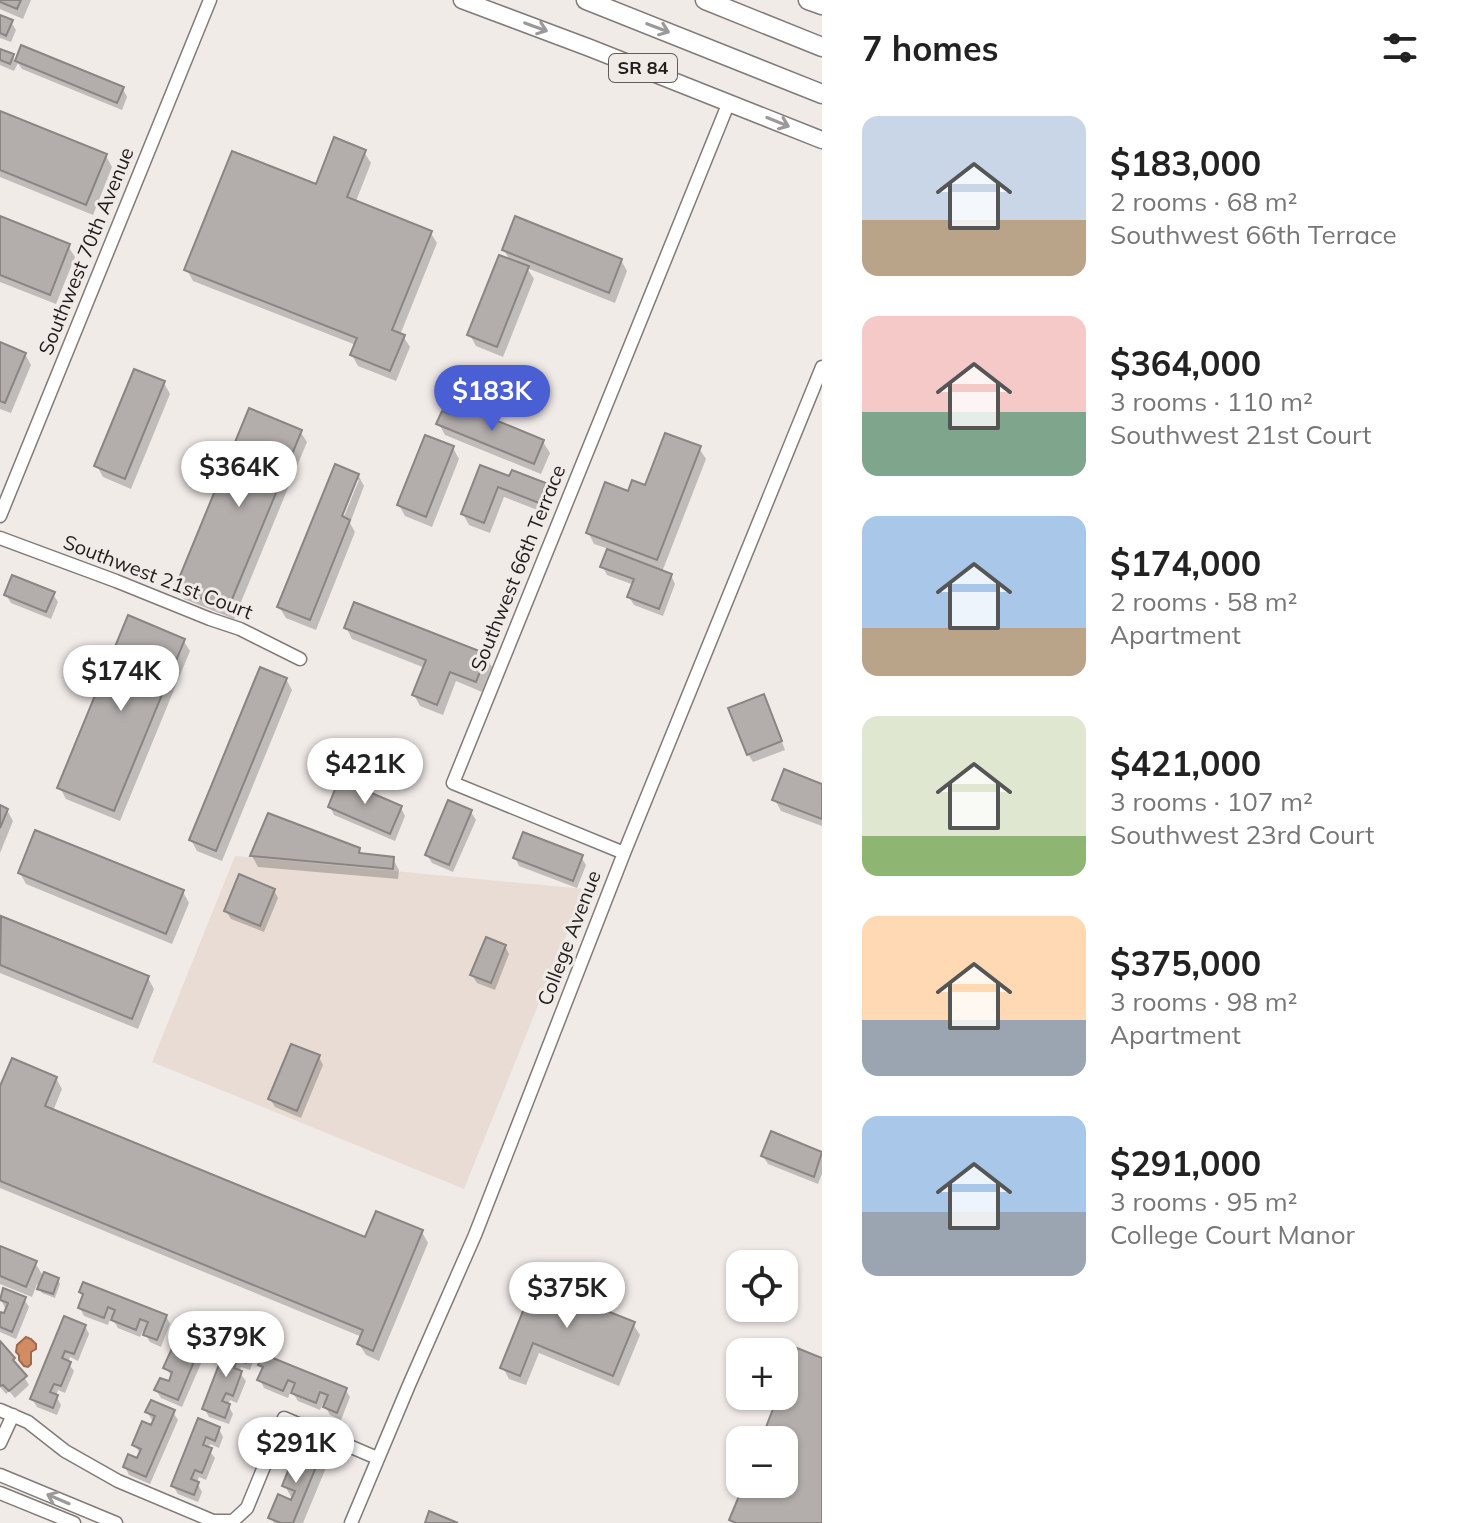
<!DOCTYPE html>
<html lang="en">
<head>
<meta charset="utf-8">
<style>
	body { margin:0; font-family:Mulish,sans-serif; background:#f6f6f6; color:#222; height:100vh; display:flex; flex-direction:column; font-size:30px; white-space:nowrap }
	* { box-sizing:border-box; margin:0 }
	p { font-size:26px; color:#767676 }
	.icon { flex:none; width:44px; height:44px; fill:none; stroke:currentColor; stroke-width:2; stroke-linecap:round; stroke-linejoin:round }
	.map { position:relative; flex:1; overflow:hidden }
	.details { display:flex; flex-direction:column; background:#fff; width:640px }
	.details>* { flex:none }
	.fabs { position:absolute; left:726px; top:1250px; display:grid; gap:16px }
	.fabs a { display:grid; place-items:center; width:72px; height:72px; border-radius:16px; background:#fff; box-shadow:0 2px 6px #0004; font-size:40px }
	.price { position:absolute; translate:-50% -68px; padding:0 18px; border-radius:28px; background:#fff; color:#222; font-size:26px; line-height:52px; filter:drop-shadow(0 2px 4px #0008) }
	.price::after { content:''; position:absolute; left:50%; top:48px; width:24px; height:18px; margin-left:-12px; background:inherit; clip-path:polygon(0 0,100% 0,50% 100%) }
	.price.selected { background:#4b5fd4; color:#fff }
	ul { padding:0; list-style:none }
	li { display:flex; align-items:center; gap:24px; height:200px; padding:0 40px }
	li span { display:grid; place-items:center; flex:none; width:224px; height:160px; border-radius:16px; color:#555 }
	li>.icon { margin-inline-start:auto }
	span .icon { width:96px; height:96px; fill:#fffc; stroke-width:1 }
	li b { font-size:34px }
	h2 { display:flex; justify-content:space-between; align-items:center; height:96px; padding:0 40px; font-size:34px }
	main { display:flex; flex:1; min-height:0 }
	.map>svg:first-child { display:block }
	.built { fill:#e9dcd5 }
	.water { fill:#d28c63; stroke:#9d6b4e; stroke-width:2 }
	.shadow { fill:#0003; fill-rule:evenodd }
	.building { fill:#b3aeab; stroke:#8a8582; stroke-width:2 }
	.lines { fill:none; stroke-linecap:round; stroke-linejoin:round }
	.minor-casing { stroke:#807b78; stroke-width:15 }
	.major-casing { stroke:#807b78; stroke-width:19 }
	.highway-casing { stroke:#807b78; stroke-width:21 }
	.minor { stroke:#fff; stroke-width:12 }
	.major { stroke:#fff; stroke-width:16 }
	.highway { stroke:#fff; stroke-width:18 }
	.oneway { stroke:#9b9a99 }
	.labels { text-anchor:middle; stroke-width:6; stroke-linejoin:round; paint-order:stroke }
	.shield { fill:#f1ebe8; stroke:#5f5c5a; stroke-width:2 }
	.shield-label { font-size:18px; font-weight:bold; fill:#201e1d }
	.street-label { font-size:20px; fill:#201e1d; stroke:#f1ebe8 }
</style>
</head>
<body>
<main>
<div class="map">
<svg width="822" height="1523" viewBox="0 0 822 1523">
	<rect width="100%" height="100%" fill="#f1ebe8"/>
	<!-- built -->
	<path class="built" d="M235,856L585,889L464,1189L152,1062Z"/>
	<!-- water -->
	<path class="water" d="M26,1337L31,1339L36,1344V1349L31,1352V1364L28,1367L24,1366L19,1360V1355L16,1352L17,1345Z"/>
	<!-- shadow -->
	<path class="shadow" d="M0,0H31L23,19L0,9Z
		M0,17L11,22L16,30L11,42L0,38Z
		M23,47L123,89L127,97L122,110L22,69L18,63L14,71L0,65V51L13,56L16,63Z
		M0,113L106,156L112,167L93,215L0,177Z
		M364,152L371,163L356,201L430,232L437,243L400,335L403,336L410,347L396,381L358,366L352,355L356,345L193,281L187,270L317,186Z
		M0,218L68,246L75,257L56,304L0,282Z
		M504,250L621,260L627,271L615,303L527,268L534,279L503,357L476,346L470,335L510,261Z
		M0,344L25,354L31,365L11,413L0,409Z
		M164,383L170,394L131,489L103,477L97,466Z
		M439,424L543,442L550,453L541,474L445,435Z
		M300,431L307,442L234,619L184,599L178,588Z
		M453,448L459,459L432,527L405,516L399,505Z
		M699,448L706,459L662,572L671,575L675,584L663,616L634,605L629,597L634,585L607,575L603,567L609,549L594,544L588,532L629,494L646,488Z
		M336,466L358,475L364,486L350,523L355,532L316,630L286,618L279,607ZM355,480H359L340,526L336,525Z
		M481,468L510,479L545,485L551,496L545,513L504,497L490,533L469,525L463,514Z
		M53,594L58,602L51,619L11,603L6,595Z
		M346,627L485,656L492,667L482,692L456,681L443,715L420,706L414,695L425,668L352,639Z
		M183,640L190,651L120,821L66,799L60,788Z
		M286,679L292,690L222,861L197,851L191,840Z
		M768,704L785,750L753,762L748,754Z
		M822,786V826L781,811L775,800Z
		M330,807L401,808L405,816L395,841L334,815Z
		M0,808L7,810L13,821L0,853Z
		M471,812L476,820L453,872L432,863L427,855Z
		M359,850L362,855L393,859L399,870L398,879L258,867L252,856Z
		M581,857L586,865L577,888L519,866L515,858Z
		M20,873L183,892L189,903L172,944L26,884Z
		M274,890L278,898L264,932L231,919L226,911Z
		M2,919L148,978L154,989L138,1029L0,973V923Z
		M505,946L509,954L495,990L477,983L472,975Z
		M319,1057L323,1065L301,1118L275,1107L270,1099Z
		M56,1078L62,1089L53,1111L366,1239L422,1232L428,1243L379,1361L366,1355L359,1344L362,1337L0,1188V1091Z
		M772,1134L822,1154V1174L818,1184L768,1164L763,1156Z
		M0,1248L35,1263L44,1277L58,1279L60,1284L55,1298L42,1293L37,1284L32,1297L0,1284Z
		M556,1283L563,1295L633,1324L640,1335L619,1386L539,1353L526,1385L509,1379L503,1368Z
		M81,1292L166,1316L170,1324L161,1347L150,1342L143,1331L140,1337L118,1328L111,1317L108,1325L84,1316L80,1308L84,1298Z
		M24,1299L29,1307L16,1339L0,1332V1314L5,1316L8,1309L5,1308L1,1300Z
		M65,1318L85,1326L89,1334L78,1361L70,1357L68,1363L74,1371L65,1393L58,1390L56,1396L61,1405L57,1415L37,1407L32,1399Z
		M179,1335H205L210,1343L182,1407L161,1398L156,1390L170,1384L172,1377L166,1368L184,1351L187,1344L184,1343Z
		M0,1344L13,1359L29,1385L15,1398L9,1391L6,1394L0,1387Z
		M230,1344L250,1351L254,1359L250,1370L241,1367L239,1372L246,1381L237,1403L230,1400L228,1405L233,1414L229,1424L209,1417L204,1408Z
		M260,1365L345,1389L350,1397L341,1420L330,1415L323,1403L320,1410L298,1401L291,1390L288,1398L264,1388L260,1380L263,1370Z
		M147,1412H173L178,1420L150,1484L129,1475L125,1467L138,1461L141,1454L134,1445L155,1421L152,1420Z
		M199,1421L219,1429L223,1437L219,1448L210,1444L208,1449L215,1458L206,1480L199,1477L197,1482L202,1492L198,1502L178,1494L173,1486Z
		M298,1451L322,1452L328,1463L303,1523H274L271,1518L292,1502L294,1498L291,1497L285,1486L307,1464L304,1463Z"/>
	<!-- building -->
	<path class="building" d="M0,0H21L17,9L0,2Z
		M0,15L13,20L6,36L0,33Z
		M21,45L124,87L117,103L15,61Z
		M0,49L14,54L10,64L0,60Z
		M0,111L107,154L86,205L0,170Z
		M334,137L366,150L347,197L432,231L392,330L405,335L390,371L350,355L357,338L184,270L232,151L316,184Z
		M0,216L70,244L50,295L0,275Z
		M515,216L622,259L609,293L502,250Z
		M499,255L529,266L497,347L467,335Z
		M0,342L26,353L5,403L0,401Z
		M134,369L165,381L125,479L94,466Z
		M454,403L544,440L534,464L436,424L442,411L449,414Z
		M249,408L302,430L228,609L175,588Z
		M665,433L701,446L657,560L586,533L605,482L628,491L632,480L645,485Z
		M425,435L454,446L426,517L397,505Z
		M335,464L359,474L342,516L350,520L310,620L277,607Z
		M480,465L509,476L512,470L546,483L539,503L498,487L484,523L461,514Z
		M607,549L672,574L659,609L627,597L634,579L600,567Z
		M12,575L55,592L46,612L4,595Z
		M354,602L487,654L476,682L450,672L437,705L412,695L426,660L344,628Z
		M128,615L185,639L114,811L57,788Z
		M260,667L287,678L216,851L189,840Z
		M764,694L782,741L747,755L728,708Z
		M784,769L822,784V819L772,800Z
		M339,779L402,806L390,834L328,807Z
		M448,800L472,810L449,865L425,855Z
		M0,805L8,809L0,828Z
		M268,813L360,848L359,853L394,857L393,869L250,856Z
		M35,830L184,890L166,934L18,873Z
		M523,832L583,855L573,881L513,858Z
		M239,874L275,889L260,926L224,911Z
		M1,916L149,976L132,1019L0,965Z
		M486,937L506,945L491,983L470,975Z
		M291,1044L320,1055L297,1111L268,1099Z
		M12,1058L57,1077L45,1106L365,1237L376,1211L423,1230L373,1351L357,1344L363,1330L0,1181V1086Z
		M771,1131L822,1152L814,1177L761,1156Z
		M0,1246L37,1261L26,1287L0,1276Z
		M44,1272L59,1278L53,1294L37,1289Z
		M538,1274L558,1282L554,1290L635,1322L613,1376L533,1343L520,1376L500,1368Z
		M83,1282L167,1315L157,1340L143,1335L148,1322L140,1319L136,1330L111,1320L115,1310L108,1307L104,1318L78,1308L83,1294L79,1292Z
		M3,1288L26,1297L12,1332L0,1327V1312L4,1313L8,1303L0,1300Z
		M64,1316L86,1325L74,1354L65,1351L62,1358L71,1362L61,1386L54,1384L50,1392L58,1395L53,1408L30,1399Z
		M182,1323L206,1333L178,1400L154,1390L160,1378L169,1381L172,1372L163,1368L174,1344L183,1348L187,1339L177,1335Z
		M0,1341L15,1358L13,1360L27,1376L9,1391L3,1385L0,1386Z
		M228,1341L251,1350L246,1363L237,1360L234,1368L242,1371L233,1396L226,1393L222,1401L230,1404L225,1418L202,1409Z
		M797,1348L822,1358V1523H736L729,1520L744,1484H784V1440H761L778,1396H784V1381Z
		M263,1354L347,1388L337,1413L323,1407L328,1395L320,1392L316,1403L291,1393L295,1383L288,1380L283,1391L257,1380L263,1367L258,1365Z
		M151,1400L175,1410L146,1477L123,1467L128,1454L137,1458L141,1449L132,1445L142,1421L151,1425L155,1416L145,1412Z
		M198,1418L220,1427L215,1441L206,1437L203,1445L212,1448L202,1473L195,1470L191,1479L199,1482L194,1495L171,1486Z
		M300,1441L323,1450L293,1523H281L268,1518L278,1494L291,1500L295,1491L282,1486L292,1461L304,1466L308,1456L295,1452Z
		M429,1511L458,1523H425Z"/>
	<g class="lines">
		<!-- minor casing -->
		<g class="minor-casing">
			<path id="minor" d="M0,516L210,0
				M0,538L116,581L210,619L240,629L300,659
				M624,853L453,783L729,102
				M0,1410L28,1422L65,1451L118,1481L213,1521H233L247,1508L284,1418L377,1458
				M0,1443L13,1415
				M0,1475L116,1523
				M0,1493L74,1523
				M351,1523L409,1385L475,1235L624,853L822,367"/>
		</g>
		<!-- major casing -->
		<g class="major-casing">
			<path id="major" d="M462,0L590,48L822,140"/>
		</g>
		<!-- highway casing -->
		<g class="highway-casing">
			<path id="highway" d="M586,0L822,94
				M705,0L822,47
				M808,0L822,5"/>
		</g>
		<!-- minor -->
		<use href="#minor" class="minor"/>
		<!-- major -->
		<use href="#major" class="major"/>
		<!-- highway -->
		<use href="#highway" class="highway"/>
	</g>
	<!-- one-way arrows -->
	<defs><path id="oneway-shaft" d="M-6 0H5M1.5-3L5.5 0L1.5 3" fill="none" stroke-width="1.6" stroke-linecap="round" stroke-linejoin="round" transform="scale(2)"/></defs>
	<g class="oneway">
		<use href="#oneway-shaft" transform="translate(536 27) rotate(20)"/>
		<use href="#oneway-shaft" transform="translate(658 28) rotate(21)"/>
		<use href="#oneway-shaft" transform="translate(778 122) rotate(22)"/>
		<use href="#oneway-shaft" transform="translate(58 1499) rotate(-157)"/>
	</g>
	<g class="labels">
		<!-- shield labels -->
		<rect class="shield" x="609" y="54" width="68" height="28" rx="6"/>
		<g class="shield-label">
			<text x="643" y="74">SR 84</text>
		</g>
		<!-- street labels -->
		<g class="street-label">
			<text transform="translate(86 251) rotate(-68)" y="7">Southwest 70th Avenue</text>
			<text transform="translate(518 568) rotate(-68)" y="7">Southwest 66th Terrace</text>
			<text transform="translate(158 577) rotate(21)" y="7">Southwest 21st Court</text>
			<text transform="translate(569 938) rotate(-69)" y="7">College Avenue</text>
		</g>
	</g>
</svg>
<div class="fabs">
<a><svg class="icon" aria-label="locate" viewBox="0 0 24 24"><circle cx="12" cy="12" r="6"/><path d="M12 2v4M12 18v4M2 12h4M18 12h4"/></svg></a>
<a>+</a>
<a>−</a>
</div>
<b class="price selected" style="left:492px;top:433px">$183K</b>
<b class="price" style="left:239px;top:509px">$364K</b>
<b class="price" style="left:121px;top:713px">$174K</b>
<b class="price" style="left:365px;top:806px">$421K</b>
<b class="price" style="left:567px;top:1330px">$375K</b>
<b class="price" style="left:226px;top:1379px">$379K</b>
<b class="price" style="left:296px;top:1485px">$291K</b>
</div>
<section class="details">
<h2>7 homes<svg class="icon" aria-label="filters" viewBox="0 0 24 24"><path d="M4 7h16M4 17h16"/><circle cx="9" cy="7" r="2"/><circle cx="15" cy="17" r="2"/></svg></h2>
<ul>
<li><span style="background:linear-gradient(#c9d6e8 65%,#b9a48a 0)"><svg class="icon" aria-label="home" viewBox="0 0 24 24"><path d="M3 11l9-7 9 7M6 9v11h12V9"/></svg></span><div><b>$183,000</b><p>2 rooms · 68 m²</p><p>Southwest 66th Terrace</p></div></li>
<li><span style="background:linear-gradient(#f6c9c9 60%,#7fa58c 0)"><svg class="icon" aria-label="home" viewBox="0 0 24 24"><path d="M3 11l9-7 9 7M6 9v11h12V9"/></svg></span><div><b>$364,000</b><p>3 rooms · 110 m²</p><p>Southwest 21st Court</p></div></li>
<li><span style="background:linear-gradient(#a9c7e8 70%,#b9a48a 0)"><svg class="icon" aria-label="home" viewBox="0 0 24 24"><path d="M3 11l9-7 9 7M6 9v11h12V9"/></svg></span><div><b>$174,000</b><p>2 rooms · 58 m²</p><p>Apartment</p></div></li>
<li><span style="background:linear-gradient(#dfe7d0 75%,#8fb573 0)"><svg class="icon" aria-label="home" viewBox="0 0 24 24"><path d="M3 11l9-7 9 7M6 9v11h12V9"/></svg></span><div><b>$421,000</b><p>3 rooms · 107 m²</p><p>Southwest 23rd Court</p></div></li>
<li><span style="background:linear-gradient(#ffd9b3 65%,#9aa5b1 0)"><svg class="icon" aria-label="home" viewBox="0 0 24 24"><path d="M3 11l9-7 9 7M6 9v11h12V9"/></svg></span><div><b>$375,000</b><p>3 rooms · 98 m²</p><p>Apartment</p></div></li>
<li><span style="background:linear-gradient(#a9c7e8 60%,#9aa5b1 0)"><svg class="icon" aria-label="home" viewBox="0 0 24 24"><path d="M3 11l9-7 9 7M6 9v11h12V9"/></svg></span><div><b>$291,000</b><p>3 rooms · 95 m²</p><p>College Court Manor</p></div></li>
</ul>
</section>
</main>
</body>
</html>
